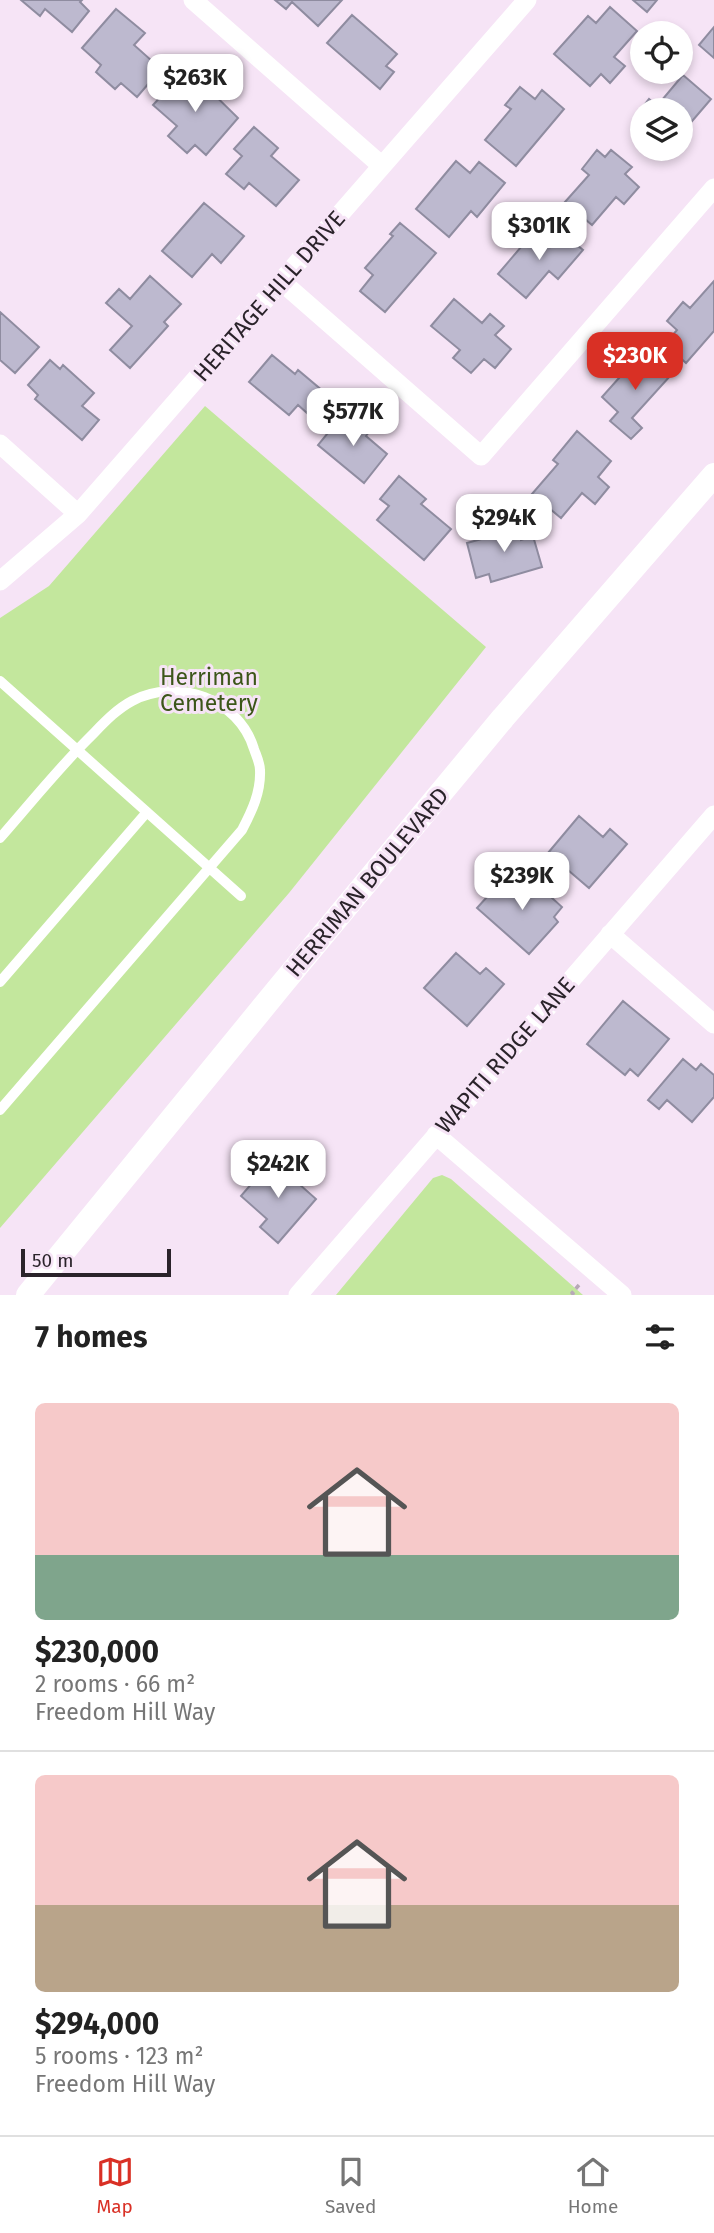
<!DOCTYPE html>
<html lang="en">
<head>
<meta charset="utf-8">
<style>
	body { margin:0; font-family:"Fira Sans",sans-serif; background:#f6f6f6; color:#222; height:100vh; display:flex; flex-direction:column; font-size:26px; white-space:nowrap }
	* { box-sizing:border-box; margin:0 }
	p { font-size:23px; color:#767676 }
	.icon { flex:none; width:38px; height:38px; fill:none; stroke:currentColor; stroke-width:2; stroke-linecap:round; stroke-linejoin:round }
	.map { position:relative; height:1295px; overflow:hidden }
	.drawer { display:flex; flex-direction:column; background:#fff; flex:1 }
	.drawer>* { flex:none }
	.fabs { position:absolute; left:630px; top:21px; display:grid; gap:14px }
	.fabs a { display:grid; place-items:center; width:63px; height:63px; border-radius:50%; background:#fff; box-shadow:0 4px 10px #0003; font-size:35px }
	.scale { position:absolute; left:21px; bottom:18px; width:150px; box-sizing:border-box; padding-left:7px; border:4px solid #2a232a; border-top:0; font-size:19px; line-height:24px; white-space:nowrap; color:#2a232a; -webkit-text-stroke:5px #f6e4f6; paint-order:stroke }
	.price { position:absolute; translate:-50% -60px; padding:0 16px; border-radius:14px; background:#fff; color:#222; font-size:23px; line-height:46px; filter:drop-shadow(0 2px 4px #0008) }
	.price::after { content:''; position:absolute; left:50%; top:42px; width:21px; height:16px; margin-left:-10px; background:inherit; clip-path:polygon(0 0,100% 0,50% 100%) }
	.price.active { background:#d93025; color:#fff }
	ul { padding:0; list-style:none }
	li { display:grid; align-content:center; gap:14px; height:371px; padding:0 35px }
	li+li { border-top:2px solid #e0e0e0 }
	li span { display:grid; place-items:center; height:217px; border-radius:10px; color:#555 }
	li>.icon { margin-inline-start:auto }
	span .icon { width:126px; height:126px; fill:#fffc; stroke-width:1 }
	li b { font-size:30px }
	h2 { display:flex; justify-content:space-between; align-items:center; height:84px; padding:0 35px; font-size:30px }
	.menu { display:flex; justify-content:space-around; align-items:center; height:98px; border-top:2px solid #e0e0e0; background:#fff; font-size:19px; color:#767676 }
	.menu a { display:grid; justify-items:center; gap:4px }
	.menu .active { color:#d93025 }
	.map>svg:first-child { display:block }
	.green { fill:#c3e79d }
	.building { fill:#bdb9cf; stroke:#8f8ca0; stroke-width:2 }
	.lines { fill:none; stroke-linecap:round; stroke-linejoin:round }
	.path { stroke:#b7a8b7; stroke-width:3.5; stroke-dasharray:5 3.5; stroke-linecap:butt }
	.service { stroke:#fff; stroke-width:10 }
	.minor { stroke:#fff; stroke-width:19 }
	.tertiary { stroke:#fff; stroke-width:24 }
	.labels { text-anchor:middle; stroke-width:6; stroke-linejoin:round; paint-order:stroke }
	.street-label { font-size:23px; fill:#2a232a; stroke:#f6e4f6 }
	.park-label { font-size:23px; fill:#3c5619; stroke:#f6e4f6 }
</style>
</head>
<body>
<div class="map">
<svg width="714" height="1295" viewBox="0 0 714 1295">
	<rect width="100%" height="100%" fill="#f6e4f6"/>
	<!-- green -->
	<path class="green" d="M205,406L486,647L289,893L0,1228V618L49,586Z
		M442,1175L451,1179L583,1295H336L433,1178Z"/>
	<!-- building -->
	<path class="building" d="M21,0H82L80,2L89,11L72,32L45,9L40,16Z
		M275,0H342L318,26L292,2L286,9Z
		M633,0H657L647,12Z
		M610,7L637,31L614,57L625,66L610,83L601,74L590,86L554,54L588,16L596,23Z
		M116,9L145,33L134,45L161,69L137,97L121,83L115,89L96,72L101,65L82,48Z
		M352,15L397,54L386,66L394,72L380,89L327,43Z
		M714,27V58L699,45Z
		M187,68L238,118L206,155L195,145L187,153L168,136L177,126L153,105Z
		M683,75L711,99L681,134V110H642V118L637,114L649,99L657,106Z
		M520,87L535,99L542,90L564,109L516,166L485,140L511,109L505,105Z
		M642,122V140L633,133Z
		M254,127L278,148L271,156L299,180L276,206L249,183L244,189L226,174L242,156L234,149Z
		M652,149H674L665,159Z
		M597,150L605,157L611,150L632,167L625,174L639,187L624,204L616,197L592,225L565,202L589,175L582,169Z
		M456,161L470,173L479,162L505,183L477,217L471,211L449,237L416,209Z
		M204,203L244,236L221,263L212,254L192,277L162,251Z
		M400,223L436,253L385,312L360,291L373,275L365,268L393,236L390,234Z
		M533,233L550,247L562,233L583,250L558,279L549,271L526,298L498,274Z
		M150,276L181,304L164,322L168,326L130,368L110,350L132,326L106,303L119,289L130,299Z
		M714,281V331L686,363L665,344L677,330L667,321L683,302L690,308Z
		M454,299L482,323L490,314L504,326L495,335L511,349L495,368L484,359L471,373L453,358L460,350L431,326Z
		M0,312L39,347L15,373L0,360Z
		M644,350L671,375L632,418L642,428L631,439L610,421L618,412L602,397Z
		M272,355L295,374L298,370L324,392L307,413L298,405L289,415L249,382Z
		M50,360L60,369L63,365L94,393L82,406L99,420L82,440L35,399L38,395L28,385Z
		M345,412L369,432L366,436L387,454L364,483L318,445Z
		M577,431L611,461L598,477L609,487L595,504L582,493L561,518L532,494L558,464L553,460Z
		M399,476L426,499L421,504L451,529L424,560L377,520L389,506L380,499Z
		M517,524L521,540L533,536L542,567L491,582L489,574L476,578L467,543L496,535L494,530Z
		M579,816L603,837L610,829L627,844L589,888L548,853Z
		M506,876L519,889L529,877L562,907L554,917L558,922L529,954L477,908Z
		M456,953L480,974L486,968L504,984L467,1026L424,988Z
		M623,1001L669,1039L638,1076L630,1069L625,1075L587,1044Z
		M683,1059L696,1070L701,1064L714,1075V1097L692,1122L667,1100L659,1109L648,1100Z
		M272,1160L316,1199L278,1243L260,1227L267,1219L241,1196Z"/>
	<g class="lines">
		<!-- path -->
		<path class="path" d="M574,1295L572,1293L579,1285"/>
		<!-- service -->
		<path class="service" d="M0,681L241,896
			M0,838C29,805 57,770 88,739C102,725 115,710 132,701C178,677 239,699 254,749C256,755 260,763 260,770C261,792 252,811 242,830L0,1110
			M0,982L147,812"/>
		<!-- minor -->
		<path class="minor" d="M193,0L382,166
			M282,282L481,456L714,188
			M0,444L78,514
			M0,581L78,514L527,0
			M610,934L714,1024
			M436,1135L622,1295
			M298,1295L714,815"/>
		<!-- tertiary -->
		<path class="tertiary" d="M28,1295L283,983L503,718L714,475"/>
	</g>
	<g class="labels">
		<!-- street labels -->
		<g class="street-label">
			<text transform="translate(269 296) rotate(-49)" y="8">HERITAGE HILL DRIVE</text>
			<text transform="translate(367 882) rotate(-50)" y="8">HERRIMAN BOULEVARD</text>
			<text transform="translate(505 1055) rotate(-49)" y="8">WAPITI RIDGE LANE</text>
		</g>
		<!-- park labels -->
		<g class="park-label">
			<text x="209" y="685">Herriman<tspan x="209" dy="26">Cemetery</tspan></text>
		</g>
	</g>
</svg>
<div class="fabs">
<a><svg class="icon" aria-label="locate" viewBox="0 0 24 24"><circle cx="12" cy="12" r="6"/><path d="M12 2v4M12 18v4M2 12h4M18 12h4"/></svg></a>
<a><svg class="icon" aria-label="layers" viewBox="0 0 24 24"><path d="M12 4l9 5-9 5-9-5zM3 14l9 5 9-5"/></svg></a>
</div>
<div class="scale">50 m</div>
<b class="price" style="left:195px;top:114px">$263K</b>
<b class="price" style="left:539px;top:262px">$301K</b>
<b class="price active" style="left:635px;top:392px">$230K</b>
<b class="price" style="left:353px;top:448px">$577K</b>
<b class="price" style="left:504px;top:554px">$294K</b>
<b class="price" style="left:522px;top:912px">$239K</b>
<b class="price" style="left:278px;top:1200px">$242K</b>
</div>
<section class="drawer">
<h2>7 homes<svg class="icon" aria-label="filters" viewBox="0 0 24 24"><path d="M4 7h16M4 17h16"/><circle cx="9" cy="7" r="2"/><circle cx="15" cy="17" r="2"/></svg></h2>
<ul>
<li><span style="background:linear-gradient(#f6c9c9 70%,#7fa58c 0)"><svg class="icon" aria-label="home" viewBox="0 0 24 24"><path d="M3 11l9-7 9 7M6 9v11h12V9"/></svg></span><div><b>$230,000</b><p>2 rooms · 66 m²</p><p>Freedom Hill Way</p></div></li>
<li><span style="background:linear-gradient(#f6c9c9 60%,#b9a48a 0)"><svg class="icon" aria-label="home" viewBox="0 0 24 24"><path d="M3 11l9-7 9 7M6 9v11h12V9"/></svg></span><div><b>$294,000</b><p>5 rooms · 123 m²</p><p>Freedom Hill Way</p></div></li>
</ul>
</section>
<nav class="menu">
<a class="active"><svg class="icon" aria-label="map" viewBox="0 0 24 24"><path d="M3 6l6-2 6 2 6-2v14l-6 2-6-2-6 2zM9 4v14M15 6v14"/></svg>Map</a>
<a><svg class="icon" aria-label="saved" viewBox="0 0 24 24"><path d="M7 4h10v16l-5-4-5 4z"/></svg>Saved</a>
<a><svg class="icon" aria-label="home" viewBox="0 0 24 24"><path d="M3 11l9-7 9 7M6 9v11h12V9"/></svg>Home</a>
</nav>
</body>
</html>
